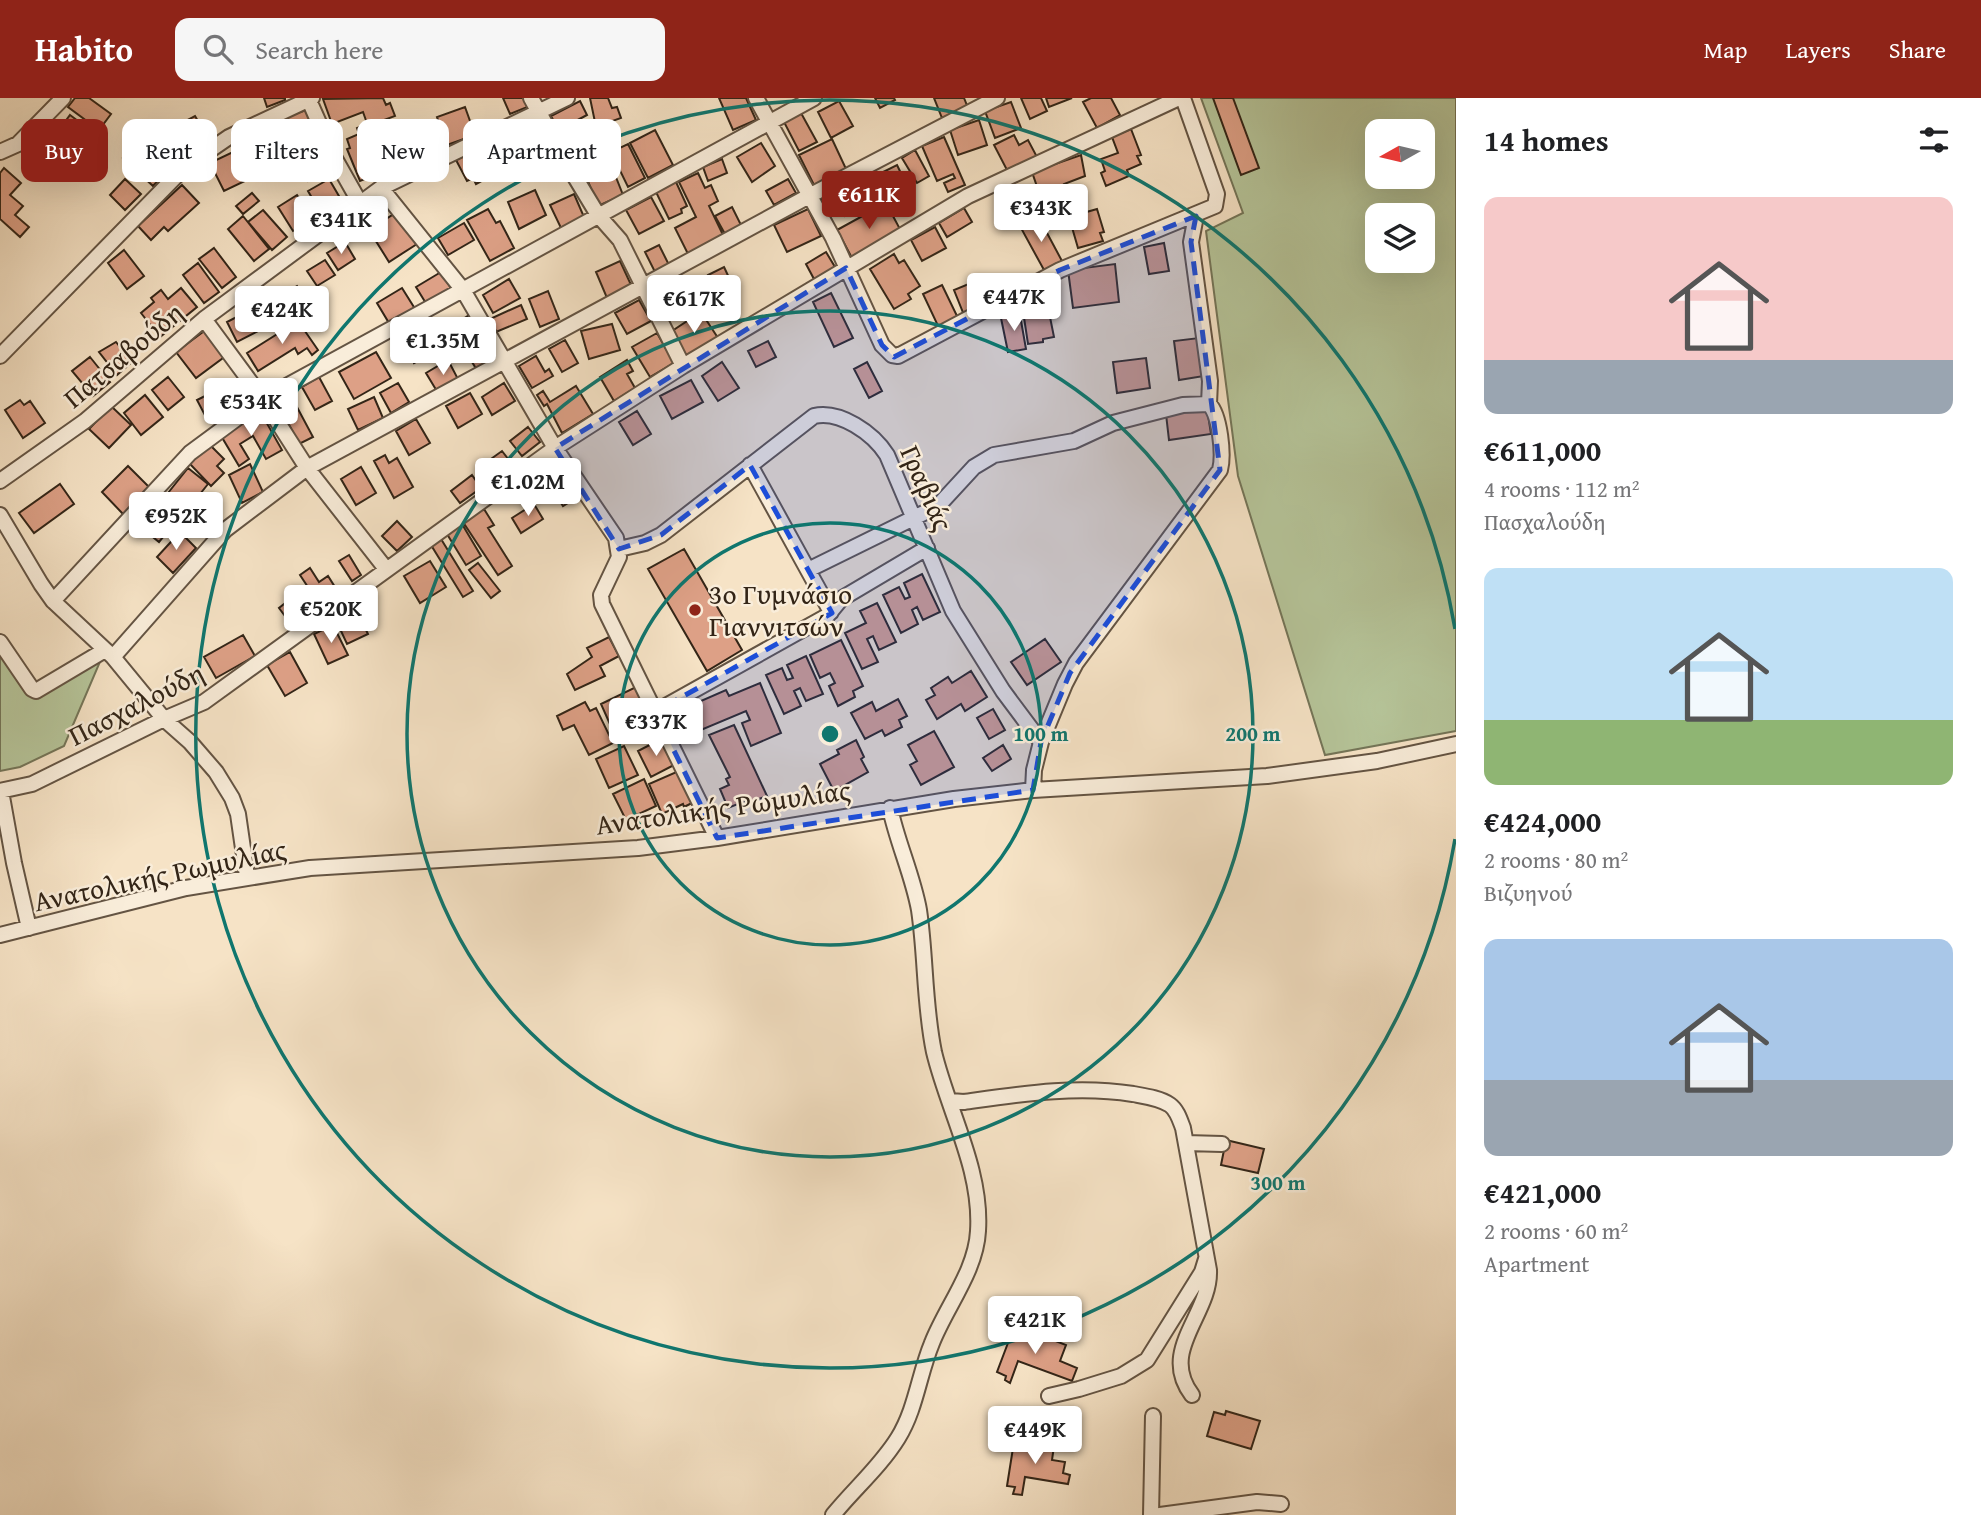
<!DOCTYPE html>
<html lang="en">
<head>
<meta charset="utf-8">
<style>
	body { margin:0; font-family:"Gentium Book Plus",serif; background:#f6f6f6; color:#202124; height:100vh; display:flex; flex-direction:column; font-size:26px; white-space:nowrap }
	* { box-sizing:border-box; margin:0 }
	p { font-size:23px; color:#757577 }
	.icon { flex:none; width:38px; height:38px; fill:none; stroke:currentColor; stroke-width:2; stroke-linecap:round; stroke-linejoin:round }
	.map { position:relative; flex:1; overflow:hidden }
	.sheet { display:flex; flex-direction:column; background:#fff; width:525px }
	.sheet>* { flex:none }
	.guide { position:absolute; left:21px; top:21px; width:665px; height:63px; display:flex; gap:14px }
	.needle { width:46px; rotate:262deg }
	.fabs { position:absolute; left:1365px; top:21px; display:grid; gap:14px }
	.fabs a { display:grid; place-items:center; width:70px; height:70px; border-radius:14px; background:#fff; box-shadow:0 7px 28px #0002; font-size:35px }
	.price { position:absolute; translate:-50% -60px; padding:0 16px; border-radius:7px; background:#fff; color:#222; font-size:23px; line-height:46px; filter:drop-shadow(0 2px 4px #0008) }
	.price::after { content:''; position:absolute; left:50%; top:42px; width:21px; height:16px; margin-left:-10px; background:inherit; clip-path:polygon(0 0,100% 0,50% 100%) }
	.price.on { background:#8f2418; color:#fff }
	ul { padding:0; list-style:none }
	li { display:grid; align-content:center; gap:14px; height:371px; padding:0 28px }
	li span { display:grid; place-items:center; height:217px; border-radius:14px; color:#555 }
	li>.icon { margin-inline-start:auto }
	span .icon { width:126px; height:126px; fill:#fffc; stroke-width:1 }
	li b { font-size:30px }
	h2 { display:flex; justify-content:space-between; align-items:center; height:84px; padding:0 28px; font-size:30px }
	.tag { padding:0 24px; border-radius:14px; background:#fff; box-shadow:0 7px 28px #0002; font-size:24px; line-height:63px }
	.tag.on { background:#8f2418; color:#fff }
	header { display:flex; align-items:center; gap:42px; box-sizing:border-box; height:98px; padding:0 35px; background:#8f2418; color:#fff }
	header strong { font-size:33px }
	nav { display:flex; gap:38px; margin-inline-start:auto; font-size:24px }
	.search { width:490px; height:63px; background:#f6f6f6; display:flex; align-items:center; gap:18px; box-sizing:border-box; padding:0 24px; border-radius:14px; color:#757577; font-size:26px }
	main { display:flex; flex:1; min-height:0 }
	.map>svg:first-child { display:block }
	.green { fill:#b6c59a; stroke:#747558; stroke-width:2; fill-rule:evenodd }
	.building { fill:#dda086; stroke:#332517; stroke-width:2 }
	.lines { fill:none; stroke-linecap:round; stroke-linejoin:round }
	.minor-casing { stroke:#645443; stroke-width:18 }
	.minor { stroke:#f9edda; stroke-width:14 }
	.marked { fill:#1d4ed8; fill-opacity:0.2; stroke:#1d4ed8; stroke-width:5; stroke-dasharray:14 9; stroke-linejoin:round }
	.ring { fill:none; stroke:#0f766e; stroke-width:3.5 }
	.poi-dot { fill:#8f2418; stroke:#f9edda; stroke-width:2.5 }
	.labels { text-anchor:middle; stroke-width:5; stroke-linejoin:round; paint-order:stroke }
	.street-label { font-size:28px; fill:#332517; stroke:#f9edda }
	.poi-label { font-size:28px; fill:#332517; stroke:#f9edda; text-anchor:start }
	.centre { fill:#0f766e; stroke:#f9edda; stroke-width:3.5 }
	.ring-label { font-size:21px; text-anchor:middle; font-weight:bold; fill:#0f766e; stroke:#f9edda; stroke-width:5; stroke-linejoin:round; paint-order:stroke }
</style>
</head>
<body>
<header>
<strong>Habito</strong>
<div class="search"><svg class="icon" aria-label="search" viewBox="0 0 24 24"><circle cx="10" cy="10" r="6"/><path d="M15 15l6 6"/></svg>Search here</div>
<nav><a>Map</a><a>Layers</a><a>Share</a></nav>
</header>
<main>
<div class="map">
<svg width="1456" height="1417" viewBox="0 0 1456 1417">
	<rect width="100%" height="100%" fill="#f6e3c6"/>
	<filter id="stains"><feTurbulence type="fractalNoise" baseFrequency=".00286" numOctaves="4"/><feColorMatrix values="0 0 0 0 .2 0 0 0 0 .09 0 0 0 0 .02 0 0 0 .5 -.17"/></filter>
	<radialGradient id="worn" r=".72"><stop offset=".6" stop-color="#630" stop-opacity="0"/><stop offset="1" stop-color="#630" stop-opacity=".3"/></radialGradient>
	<!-- green -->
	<path class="green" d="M1201,0H1456V633L1325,657L1238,378L1206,133L1243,115ZM1377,33H1423V79H1377ZM1377,117H1423V163H1377Z
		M0,544L32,591L105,552L64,648L20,669L0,673Z"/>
	<!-- building -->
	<path class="building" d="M75,0H89L111,16L99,32L68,9Z
		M264,0H285V2L267,9Z
		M383,0L386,7L390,5L395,18L368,28L363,14L332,26L323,1Z
		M503,0H527L530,8L510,16Z
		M590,0H608L612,10L617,9L621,20L596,29Z
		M719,0H746L756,22L733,32Z
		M875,0H894L895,2L880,10Z
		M934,0H964L968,10L942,20Z
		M1021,0H1041L1047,13L1030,21Z
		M1046,0H1072L1049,9Z
		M1091,0H1111L1120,17L1097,30L1083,4Z
		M1213,0H1233L1259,70L1241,77Z
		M580,3L587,17L572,25L576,32L562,39L551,18Z
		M839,3L853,28L831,40L818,14Z
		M1011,4L1021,30L995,40L985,13Z
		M465,9L475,37L447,47L437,19Z
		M309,11L316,32L288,42L280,21Z
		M801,15L817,44L799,53L784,24Z
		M70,17L94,35L84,50L59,32Z
		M195,18L202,30L187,39L180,26Z
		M979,22L987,47L958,57L950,32Z
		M367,26L372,40L367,42L380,75L360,83L347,51L350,50L347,41L359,36L357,30Z
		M45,30L70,51L56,68L31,48Z
		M1131,31L1141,57L1137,58L1141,66L1127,72L1129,78L1106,88L1101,75L1105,73L1101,61L1118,55L1112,39Z
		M655,32L673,67L648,80L630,45Z
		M165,34L184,59L170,70L152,45Z
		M512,35L523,61L499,70L489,44Z
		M1014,37L1019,47L1028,42L1037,59L1008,74L994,47Z
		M316,38L335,69L308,83L294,55L301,52L299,47Z
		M944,39L965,87L948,94L944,85L955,80L953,76L937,83L922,48Z
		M832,41L847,73L815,89L799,57Z
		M138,45L167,73L153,88L123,60Z
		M761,45L775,68L752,84L737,59Z
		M628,46L645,80L628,89L611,54Z
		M482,49L496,75L476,86L473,80L467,83L456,62Z
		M604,49L623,97L598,108L578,59Z
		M915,52L929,78L917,85L902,60Z
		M235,53L249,81L224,93L210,65Z
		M1081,57L1085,78L1064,86L1067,95L1042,103L1032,74Z
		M722,61L727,75L708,83L703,69Z
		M897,67L909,92L874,110L861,85Z
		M4,70L21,85L10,97L23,108L15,117L29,129L20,139L0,121V75Z
		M698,75L705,90L711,87L718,103L709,108L724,139L688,156L675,130L696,119L679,84Z
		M125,81L141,96L125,112L110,97Z
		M329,81L343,105L322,117L308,93Z
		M788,81L796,95L774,107L766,93Z
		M676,84L687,108L681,111L682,115L669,121L656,94Z
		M858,84L871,111L857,117L856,113L845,118L843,113L827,120L819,103Z
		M182,87L199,105L168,133L164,129L151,142L138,128Z
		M535,92L546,117L519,131L508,104Z
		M252,95L259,103L243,116L236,108Z
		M574,96L584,119L561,130L550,107Z
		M297,97L313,121L293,133L278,109Z
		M651,99L664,123L639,136L626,112Z
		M886,105L901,133L852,160L837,132Z
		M732,109L741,127L725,136L715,118Z
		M964,110L972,124L947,139L939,125Z
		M488,111L496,125L500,123L514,150L490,163L467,122Z
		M808,111L821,138L787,154L774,127Z
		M1097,111L1104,134L1100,135L1103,143L1078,150L1069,119Z
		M263,112L287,139L272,152L248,124Z
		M397,114L417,146L389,164L369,132Z
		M243,118L269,151L254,163L228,131Z
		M1039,120L1062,163L1044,172L1021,130Z
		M464,125L474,142L448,157L438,140Z
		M935,129L946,150L922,163L911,142Z
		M345,144L355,161L338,172L327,155Z
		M1164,145L1169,173L1149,176L1144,149Z
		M659,147L671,171L657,178L645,154Z
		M214,150L236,179L222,190L199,161Z
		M124,152L144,178L127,191L108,165Z
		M826,154L835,169L814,181L806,166Z
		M894,156L899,165L904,162L920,188L908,196L911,201L894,211L870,171Z
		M325,162L335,177L317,188L307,173Z
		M620,163L632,189L607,200L596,174Z
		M198,165L219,194L204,205L183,177Z
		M1115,166L1119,204L1073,210L1068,172Z
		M724,169L732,186L716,194L708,177Z
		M441,174L452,192L427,207L416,189Z
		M988,178L998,203L964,217L954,192Z
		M509,181L520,200L493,215L483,197Z
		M698,183L710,205L683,218L672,197Z
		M942,187L958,220L939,230L923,196Z
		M297,188L309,206L289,219L277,200Z
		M181,190L197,209L160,239L141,215L154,204L151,200L161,192L168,201Z
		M402,190L417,214L392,230L377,205Z
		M548,193L559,221L540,229L529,201Z
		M831,195L853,240L834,249L813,204Z
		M639,202L651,223L627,236L615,215Z
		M521,207L527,221L496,234L490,221Z
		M1035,211V216L1049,214L1054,239L1043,241V244L1028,246L1023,213Z
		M248,213L258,233L237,244L227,224Z
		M701,214L718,240L686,260L669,235Z
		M471,216L482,234L463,246L452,228Z
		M1020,217L1026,251L1008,254L1001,220Z
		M298,223L318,252L312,257L307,250L298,256L295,250L258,273L247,255Z
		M612,226L620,252L589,261L581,233Z
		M207,231L227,257L196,280L176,254Z
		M427,235L437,252L414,265L405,248Z
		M657,235L674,265L650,279L632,249Z
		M1199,240L1204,278L1179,282L1174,243Z
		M565,242L578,265L562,274L549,251Z
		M768,243L776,259L756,269L748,253Z
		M116,244L132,264L117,277L99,254Z
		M490,246L501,264L480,277L469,259Z
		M376,254L391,280L354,301L339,274Z
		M536,258L545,274L549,271L553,278L532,290L519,268Z
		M90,259L110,284L93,298L72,273Z
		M1146,260L1150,290L1117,295L1113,264Z
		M448,262L459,283L438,295L426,275Z
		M627,262L633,273L627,276L635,290L614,303L600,279Z
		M722,264L739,290L718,303L702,278Z
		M867,264L882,293L869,300L854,271Z
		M168,279L184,299L168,312L152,292Z
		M319,279L332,303L315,312L302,289Z
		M691,282L703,304L672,321L660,298Z
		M398,285L409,304L391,315L380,295Z
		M504,285L515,303L492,317L482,299Z
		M576,288L593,316L562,335L547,306L544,308L537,297L543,293L550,304Z
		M215,293L226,313L208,323L197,302Z
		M470,295L482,316L458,330L446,308Z
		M290,296L313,339L299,346L276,302Z
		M145,297L163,319L141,337L124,315Z
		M374,299L383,320L358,332L348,311Z
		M20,302L24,307L30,303L45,325L23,340L5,312Z
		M111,308L131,327L109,350L89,331Z
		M1207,310L1211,336L1169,342L1166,316Z
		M260,313L282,352L266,361L253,338L240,346L249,361L239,368L220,336Z
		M637,313L651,336L633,347L619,324Z
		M416,321L430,345L409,357L396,333Z
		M528,329L540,344L522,358L510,343Z
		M209,346L224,361L217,368L224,375L211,388L190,366Z
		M502,353L516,371L491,390L477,371Z
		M385,357L389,365L397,360L413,389L394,400L374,363Z
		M250,366L263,394L242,405L229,377Z
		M128,368L150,390L123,416L102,394Z
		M361,369L376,395L356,407L341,381Z
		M188,370L208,386L188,411L168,395Z
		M563,372L579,398L563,408L547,382Z
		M472,377L481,390L460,405L451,393Z
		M60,386L74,406L34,435L19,415Z
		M155,404L177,422L159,444L137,426Z
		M534,406L543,421L521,435L512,420Z
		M484,411L494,427L488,430L512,468L498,477L463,424Z
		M397,423L412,439L397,453L382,438Z
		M462,426L481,458L466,467L447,436Z
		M180,434L196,450L173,475L157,459Z
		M441,441L473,493L463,499L431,447Z
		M684,451L742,552L707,573L648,471Z
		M349,457L361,477L352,483L339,463Z
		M430,463L446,489L420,505L404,478Z
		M478,465L500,493L491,500L469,472Z
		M310,470L319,484L328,478L340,497L321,509L300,477Z
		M922,476L940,514L923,522L917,509L912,512L918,526L901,535L883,497L899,489L905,501L910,499L904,485Z
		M298,495L313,516L294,530L279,510Z
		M877,505L896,544L879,552L873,538L867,541L878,564L862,571L845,535L866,525L860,513Z
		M355,510L368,536L347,546L335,520Z
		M333,527L348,557L328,566L314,536Z
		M243,537L255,558L216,580L204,559Z
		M609,539L619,558L600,568L605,578L575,592L567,576L592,559L587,550Z
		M1045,541L1061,564L1027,587L1011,564Z
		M841,542L863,588L853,593L855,599L838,608L829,588L835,585L830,575L820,580L810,557Z
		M290,554L307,585L285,598L267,567Z
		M806,558L823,596L806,603L800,590L794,593L801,608L784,616L766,577L782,570L787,582L793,580L787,567Z
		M971,573L987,599L965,613L961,606L937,621L926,602L935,597L931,590L948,579L952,585Z
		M760,585L781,635L751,648L742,625L750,622L746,613L689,637L678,613L726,592L729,598Z
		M636,589L647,613L642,615L648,627L617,642L601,606Z
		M898,601L907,618L899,622L902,629L885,638L882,632L865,641L851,615L872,604L876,613Z
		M585,604L590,613L596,610L613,645L589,657L574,627L563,632L557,618Z
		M993,611L1005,632L989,641L977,620Z
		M734,627L767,698L751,704L750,701L728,710L720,691L729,687L726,681L730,679L709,637Z
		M934,633L954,669L921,687L910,667L917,663L908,647Z
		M661,641L674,667L651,679L638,653Z
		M856,642L864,659L861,661L868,674L834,693L820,666L839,656L837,652Z
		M1003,647L1011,661L992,673L983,660Z
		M624,648L638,677L609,690L596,661Z
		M681,672L696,703L684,709L683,706L662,716L649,686Z
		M644,681L656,708L626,722L613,696Z
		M1226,1042L1264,1051L1258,1075L1221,1067Z
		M1025,1231L1066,1247L1060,1263L1077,1270L1072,1283L1018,1263L1010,1285L1005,1282L1006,1278L997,1274L1011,1237L1021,1241Z
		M1226,1313L1260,1323L1251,1351L1207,1338L1214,1314L1225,1317Z
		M1024,1343L1054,1348L1052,1362L1065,1364L1063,1375L1070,1377L1068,1386L1025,1379L1022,1397L1013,1396L1015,1389L1007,1388L1013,1350L1023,1352Z"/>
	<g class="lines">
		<!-- minor casing -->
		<g class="minor-casing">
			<path id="minor" d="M308,0L334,59L360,105
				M531,0L569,69L598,117L620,142L683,268
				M756,0L833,140L882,247L892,257L898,258L1060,172L1215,108L1217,96L1183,0
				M0,54L18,46L63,0
				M381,90L463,192L555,350L616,440L619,459L601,497L602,506L717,740
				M1196,118L1191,144L1210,283L1209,306
				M204,221L263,301L307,370L386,471
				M0,258L184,70L229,39L312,0
				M750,367L831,514
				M0,383L85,323L204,221L381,90L567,0
				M0,417L41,486L53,503L113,559L164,621L190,644L216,674L232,700L238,716L247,778
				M619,451L645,445L661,437L814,318C840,312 873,335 887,357L953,513L1003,593L1041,644L1034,672L1033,692
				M808,472L938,408L974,369L994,357L1074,343L1113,325L1183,307L1209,306C1220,317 1224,357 1220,372L1076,565L1065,586L1041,644
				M53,503L190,355L263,301L814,0
				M0,544L32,591L36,593L105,552
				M113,559L225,432L307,370L809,98L997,0
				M655,614L827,518L841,501L927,450
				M0,693L32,686L164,621L204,604L555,350L683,268L968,98L1179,0
				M1,693L14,765L29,830
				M0,837L186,790L310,770L638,750L717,740L954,701L1033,692L1267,678L1377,663L1456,646
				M950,1003L964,1004C1021,996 1076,987 1133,996C1144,998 1160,1000 1170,1007C1177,1012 1180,1022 1183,1030L1209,1172C1211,1217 1158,1252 1192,1297
				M1186,1045L1222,1046
				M1049,1298L1079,1291L1121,1278L1147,1262L1202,1174L1206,1161
				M833,1417C854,1391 880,1369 898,1340C916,1311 919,1276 932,1245C946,1209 976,1173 978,1133C982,1071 948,1013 934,954C924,906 926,859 919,812C913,778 897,744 890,710
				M1151,1417L1153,1318
				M1160,1417L1257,1404L1281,1406"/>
		</g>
		<!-- minor -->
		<use href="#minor" class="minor"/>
	</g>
	<!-- marked area -->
	<path class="marked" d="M1196,118L1191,144L1220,372L1070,575L1041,644L1033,692L717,740L655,614L832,515L750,367L661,437L619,451L555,350L846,170L882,247L894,259L1060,172Z"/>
	<!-- distance rings -->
	<g class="ring">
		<circle cx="830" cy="636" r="211"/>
		<circle cx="830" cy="636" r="423"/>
		<path d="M1455 741A634 634 0 1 1 1455 531"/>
	</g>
	<!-- markers -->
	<circle class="poi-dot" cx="695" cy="512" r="7"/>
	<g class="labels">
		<!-- street labels -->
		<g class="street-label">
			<text transform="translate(123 257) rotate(-40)" y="10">Πατσαβούδη</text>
			<text transform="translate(927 390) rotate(66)" y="10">Γραβιάς</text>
			<text transform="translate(136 606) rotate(-27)" y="10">Πασχαλούδη</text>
			<text transform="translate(723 709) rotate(-8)" y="10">Ανατολικής Ρωμυλίας</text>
			<text transform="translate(160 777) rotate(-12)" y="10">Ανατολικής Ρωμυλίας</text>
		</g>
		<!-- poi labels -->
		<g class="poi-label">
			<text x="709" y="506">3ο Γυμνάσιο<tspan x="709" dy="32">Γιαννιτσών</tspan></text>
		</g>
	</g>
	<circle cx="830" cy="636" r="10" class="centre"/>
	<g class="ring-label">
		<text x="1041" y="643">100 m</text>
		<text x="1253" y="643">200 m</text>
		<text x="1278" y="1092">300 m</text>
	</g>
	<rect width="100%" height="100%" filter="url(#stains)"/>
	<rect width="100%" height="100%" fill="url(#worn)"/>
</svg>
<div class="fabs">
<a><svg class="needle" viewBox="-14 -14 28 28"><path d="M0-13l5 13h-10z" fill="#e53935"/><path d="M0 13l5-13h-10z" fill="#757577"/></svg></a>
<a><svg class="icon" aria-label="layers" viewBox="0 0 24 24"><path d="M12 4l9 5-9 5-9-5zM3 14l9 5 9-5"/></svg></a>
</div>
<b class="price on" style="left:869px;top:133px">€611K</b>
<b class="price" style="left:1041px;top:146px">€343K</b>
<b class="price" style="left:341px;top:158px">€341K</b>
<b class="price" style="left:1014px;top:235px">€447K</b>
<b class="price" style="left:694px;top:237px">€617K</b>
<b class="price" style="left:282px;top:248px">€424K</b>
<b class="price" style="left:443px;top:279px">€1.35M</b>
<b class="price" style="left:251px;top:340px">€534K</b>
<b class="price" style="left:528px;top:420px">€1.02M</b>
<b class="price" style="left:176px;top:454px">€952K</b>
<b class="price" style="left:331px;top:547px">€520K</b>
<b class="price" style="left:656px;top:660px">€337K</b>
<b class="price" style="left:1035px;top:1258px">€421K</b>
<b class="price" style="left:1035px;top:1368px">€449K</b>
<div class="guide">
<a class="tag on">Buy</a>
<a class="tag">Rent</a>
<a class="tag">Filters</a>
<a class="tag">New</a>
<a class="tag">Apartment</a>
</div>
</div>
<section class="sheet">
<h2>14 homes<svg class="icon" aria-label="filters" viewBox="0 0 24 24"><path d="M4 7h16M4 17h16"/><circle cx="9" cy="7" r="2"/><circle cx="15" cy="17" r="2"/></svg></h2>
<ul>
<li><span style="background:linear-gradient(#f6c9c9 75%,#9aa5b1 0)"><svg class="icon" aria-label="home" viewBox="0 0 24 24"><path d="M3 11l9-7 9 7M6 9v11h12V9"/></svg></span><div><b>€611,000</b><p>4 rooms · 112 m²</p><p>Πασχαλούδη</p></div></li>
<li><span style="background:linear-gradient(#bfe0f5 70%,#8fb573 0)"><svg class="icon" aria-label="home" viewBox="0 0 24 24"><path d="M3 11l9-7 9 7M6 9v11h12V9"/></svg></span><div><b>€424,000</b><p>2 rooms · 80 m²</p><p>Βιζυηνού</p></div></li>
<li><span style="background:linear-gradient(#a9c7e8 65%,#9aa5b1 0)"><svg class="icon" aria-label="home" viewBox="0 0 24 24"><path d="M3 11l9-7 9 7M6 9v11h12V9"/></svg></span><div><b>€421,000</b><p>2 rooms · 60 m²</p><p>Apartment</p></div></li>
</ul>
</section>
</main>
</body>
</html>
